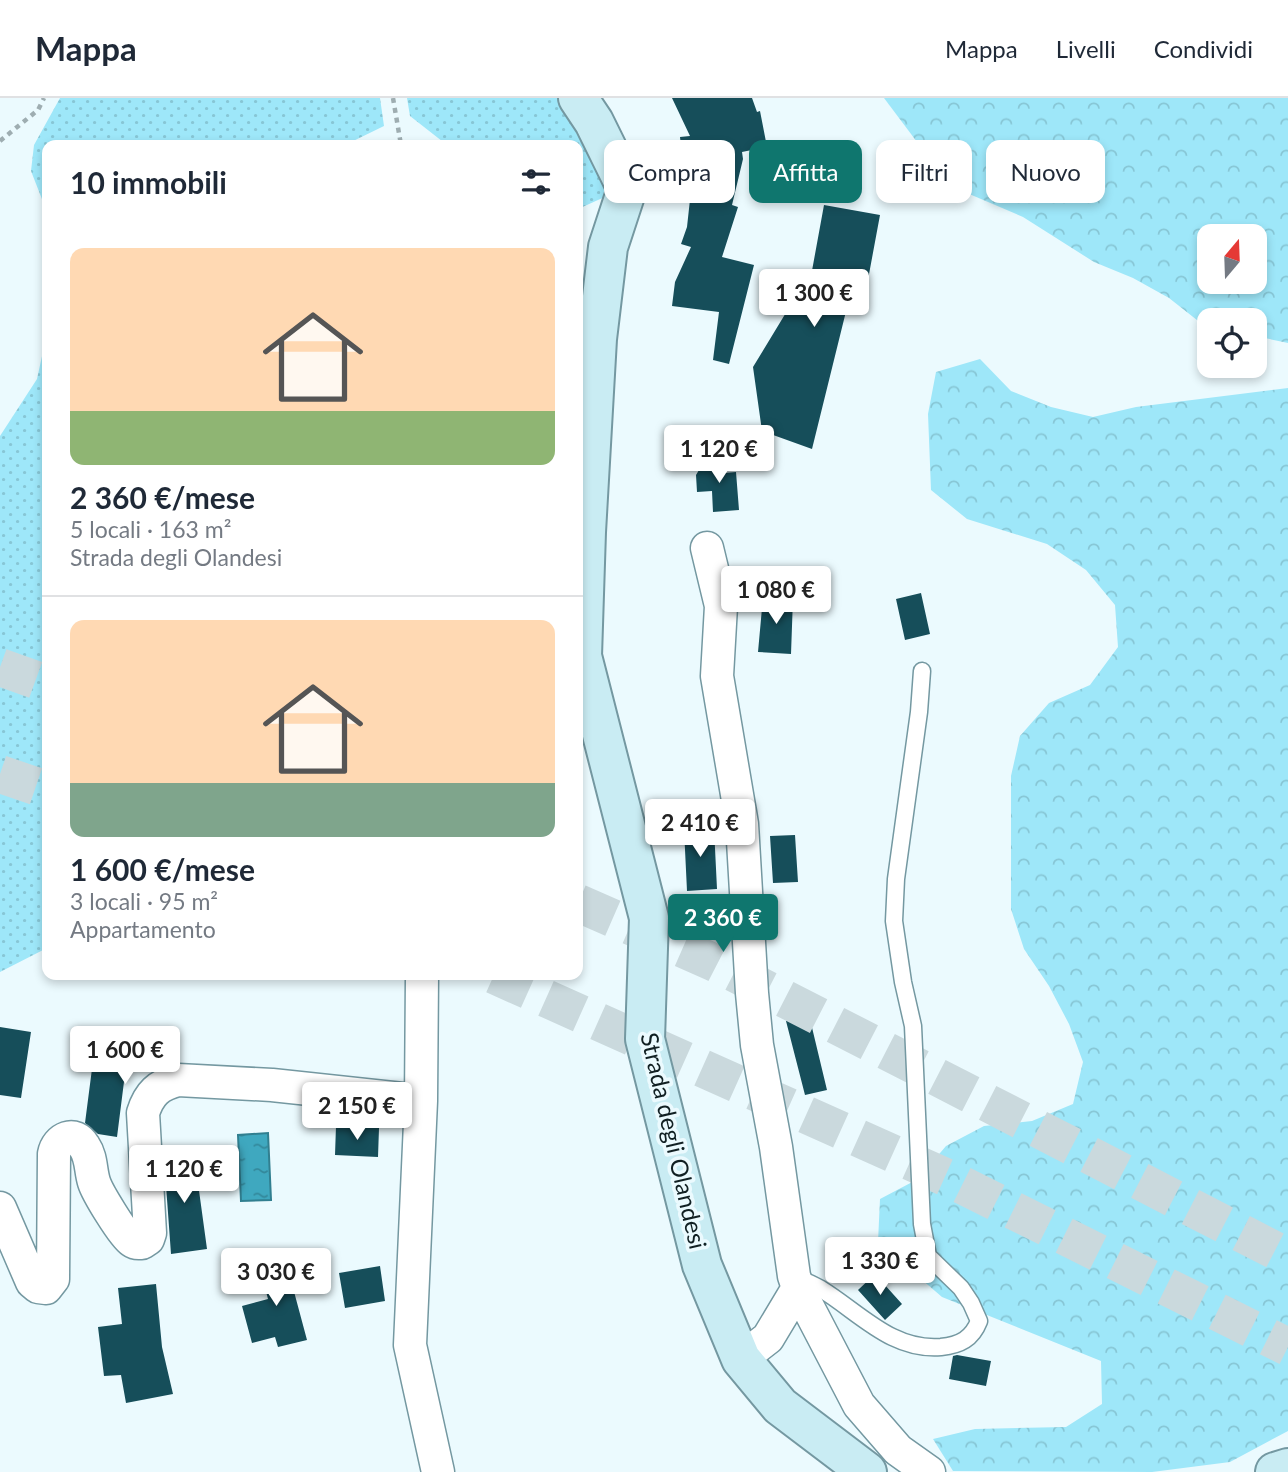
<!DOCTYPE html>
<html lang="it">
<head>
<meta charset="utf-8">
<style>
	body { margin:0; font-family:Lato,sans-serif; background:#f6f6f7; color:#1f2937; height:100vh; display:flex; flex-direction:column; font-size:26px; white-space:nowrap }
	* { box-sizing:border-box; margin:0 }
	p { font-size:23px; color:#747a83 }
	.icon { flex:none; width:38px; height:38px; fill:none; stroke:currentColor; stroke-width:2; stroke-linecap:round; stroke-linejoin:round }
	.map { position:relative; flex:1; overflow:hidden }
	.details { position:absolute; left:42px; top:42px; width:541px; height:840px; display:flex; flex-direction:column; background:#fff; border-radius:14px; box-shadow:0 4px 10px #0003 }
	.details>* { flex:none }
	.guide { position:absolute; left:604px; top:42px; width:579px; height:63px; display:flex; gap:14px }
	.needle { width:46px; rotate:19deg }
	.controls { position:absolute; left:1197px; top:126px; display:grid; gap:14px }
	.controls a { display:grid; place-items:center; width:70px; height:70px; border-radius:14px; background:#fff; box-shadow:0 4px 10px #0003; font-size:35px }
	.price { position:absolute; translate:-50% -60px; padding:0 16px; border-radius:7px; background:#fff; color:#222; font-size:23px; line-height:46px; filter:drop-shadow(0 2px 4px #0008) }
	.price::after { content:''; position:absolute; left:50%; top:42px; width:21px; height:16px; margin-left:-10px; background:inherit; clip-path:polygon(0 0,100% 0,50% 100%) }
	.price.selected { background:#0f766e; color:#fff }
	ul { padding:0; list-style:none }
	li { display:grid; align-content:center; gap:14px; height:371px; padding:0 28px }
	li+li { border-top:2px solid #e0e1e3 }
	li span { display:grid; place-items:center; height:217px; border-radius:14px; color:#555 }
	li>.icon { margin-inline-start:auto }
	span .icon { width:126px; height:126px; fill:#fffc; stroke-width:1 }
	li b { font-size:30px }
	h2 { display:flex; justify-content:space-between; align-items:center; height:84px; padding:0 28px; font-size:30px }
	.chip { padding:0 24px; border-radius:14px; background:#fff; box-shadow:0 4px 10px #0003; font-size:24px; line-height:63px }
	.chip.selected { background:#0f766e; color:#fff }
	header { display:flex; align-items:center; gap:42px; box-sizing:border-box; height:98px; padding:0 35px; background:#fff; border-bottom:2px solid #e0e1e3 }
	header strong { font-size:33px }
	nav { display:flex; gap:38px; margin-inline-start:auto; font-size:24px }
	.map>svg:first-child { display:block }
	.grass { fill:url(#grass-dots) }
	.forest { fill:url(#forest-crowns); fill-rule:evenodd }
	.water { fill:url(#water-ripples); stroke:#317f90; stroke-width:2 }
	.building { fill:#164e5a }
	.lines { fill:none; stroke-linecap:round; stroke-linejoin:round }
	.highway-tunnel { stroke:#cad9dd; stroke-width:38; stroke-dasharray:38 19; stroke-linecap:butt }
	.lane-casing { stroke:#7498a1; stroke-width:19 }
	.street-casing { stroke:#7498a1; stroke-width:35 }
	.secondary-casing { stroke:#7498a1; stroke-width:42 }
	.path { stroke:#9eadb1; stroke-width:4.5; stroke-dasharray:5 5; stroke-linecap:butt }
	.lane { stroke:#fff; stroke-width:16 }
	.street { stroke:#fff; stroke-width:32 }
	.secondary { stroke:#c9ecf3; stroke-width:38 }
	.labels { text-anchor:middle; stroke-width:7; stroke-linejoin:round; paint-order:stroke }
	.street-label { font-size:24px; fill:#112023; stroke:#ebfafe }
</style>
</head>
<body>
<header>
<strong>Mappa</strong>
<nav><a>Mappa</a><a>Livelli</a><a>Condividi</a></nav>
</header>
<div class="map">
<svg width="1288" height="1374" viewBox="0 0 1288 1374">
	<defs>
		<pattern id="grass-dots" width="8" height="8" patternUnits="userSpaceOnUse" patternTransform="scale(1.75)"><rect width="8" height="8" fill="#9ee7f9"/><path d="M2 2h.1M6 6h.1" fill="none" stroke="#87c6d5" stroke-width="1.8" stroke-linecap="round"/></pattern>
		<pattern id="forest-crowns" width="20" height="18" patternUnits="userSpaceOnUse" patternTransform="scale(1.75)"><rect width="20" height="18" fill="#9ee7f9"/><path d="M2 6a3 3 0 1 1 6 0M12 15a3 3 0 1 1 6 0" fill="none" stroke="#87c6d5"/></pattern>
		<pattern id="water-ripples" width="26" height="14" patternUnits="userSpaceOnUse" patternTransform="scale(1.75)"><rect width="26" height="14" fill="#3fa8bf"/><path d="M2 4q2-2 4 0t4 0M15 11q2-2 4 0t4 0" fill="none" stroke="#33889b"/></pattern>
	</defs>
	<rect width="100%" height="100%" fill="#ebfafe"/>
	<!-- grass -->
	<path class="grass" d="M60,0H380L384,28L345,47H47V114L31,73L34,47Z
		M407,0H564L618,93L578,111V47H447L410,18Z
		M47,235V850L0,874V338L37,281Z"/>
	<!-- forest -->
	<path class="forest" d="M884,0H1288V245L1255,238V222H1209V228L1202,226L1169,200L1133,180L1094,164L1023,119L941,84L920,48ZM1209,138H1255V184H1209Z
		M980,261L1011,293L1051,309L1093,319L1136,309L1288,290V1333L1230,1364L1152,1374L953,1373L933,1341L975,1331L1066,1329L1102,1306L1101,1263L942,1199L878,1144L880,1101L918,1081L946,1048L984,1028L1032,1023L1073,1006L1083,964L1069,926L1049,888L1024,851L1011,811V678L1020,638L1049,605L1090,587L1118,549L1115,507L1086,472L1047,446L967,421L931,392L928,316L936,274Z"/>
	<!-- water -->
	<path class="water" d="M268,1035L271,1102L241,1103L238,1037Z"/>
	<!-- building -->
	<path class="building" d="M672,0H752L757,14L760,13L767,49L742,54L743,61L732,107L738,109L722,159L754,167L729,266L713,262L719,214L672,208L675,184L691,149L681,146L687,129L694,65L683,67L680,39L690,38Z
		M824,107L880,117L867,187L853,185L812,351L762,333L753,269L787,213L807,200Z
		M723,361L724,375L736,374L739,412L713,414L712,393L697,394L696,377L705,362Z
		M921,495L930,536L905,542L896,501Z
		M763,499L793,500L791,556L758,554Z
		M714,730L717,791L687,793L684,731Z
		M795,737L798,784L773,785L770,738Z
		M809,917L827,992L805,997L786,923Z
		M0,929L31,934L21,1000L0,997Z
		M93,963L126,968L117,1039L98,1036L85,1025Z
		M336,1028L379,1030L378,1059L335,1057Z
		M194,1056L207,1151L171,1156L164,1060Z
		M285,1160L307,1242L278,1249L275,1239L252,1245L242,1208L268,1201L259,1167Z
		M380,1168L385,1203L345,1210L339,1175Z
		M875,1176L902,1206L885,1222L858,1192Z
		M156,1186L162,1249L173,1296L126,1305L121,1277L104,1278L98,1229L122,1226L118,1190Z
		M957,1257L991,1263L986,1288L949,1281L953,1258Z"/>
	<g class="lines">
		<!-- highway-tunnel -->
		<path class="highway-tunnel" d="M0,569L47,586
			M0,676L47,692
			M578,805L713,864L1288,1159
			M494,877L952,1082L1288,1249"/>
		<!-- lane casing -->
		<g class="lane-casing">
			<path id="lane" d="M797,1180C805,1183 814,1187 821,1191C860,1215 892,1253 941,1249C960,1247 972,1241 979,1223L971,1205L961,1190L928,1158L922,1126L913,928L903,884L894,823L896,781L919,614L922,573"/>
		</g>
		<!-- street casing -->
		<g class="street-casing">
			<path id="street" d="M707,450L721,508L717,578L742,726L752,895L757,947L776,1049L794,1178L798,1190L768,1240L741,1261
				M422,877L421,1003L410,1247L438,1374
				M0,1110L32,1184L38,1189L46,1190L53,1181L54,1056C57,1040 75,1032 84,1048C92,1060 90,1071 94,1084C97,1094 123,1137 132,1143C136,1146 138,1145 142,1145L148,1141L150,1135L143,1015C149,996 158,987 178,982L272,987L421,1003
				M798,1190L859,1307L898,1352L929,1374"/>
		</g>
		<!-- secondary casing -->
		<g class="secondary-casing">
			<path id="secondary" d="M578,0L594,24L627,91L608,149L597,241L586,434L582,558L649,820L645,941L702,1167L741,1261L780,1308L867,1374
				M1275,1374L1288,1370"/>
		</g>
		<!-- path -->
		<path class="path" d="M393,0L401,47
			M0,43L38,12L44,0"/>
		<!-- lane -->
		<use href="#lane" class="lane"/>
		<!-- street -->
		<use href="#street" class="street"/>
		<!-- secondary -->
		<use href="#secondary" class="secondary"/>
	</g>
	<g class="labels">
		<!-- street labels -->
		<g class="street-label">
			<text transform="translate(673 1043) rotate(77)" y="8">Strada degli Olandesi</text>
		</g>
	</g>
</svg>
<div class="controls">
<a><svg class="needle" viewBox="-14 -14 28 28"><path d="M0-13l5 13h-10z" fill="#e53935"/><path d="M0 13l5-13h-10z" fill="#747a83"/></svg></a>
<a><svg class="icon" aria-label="locate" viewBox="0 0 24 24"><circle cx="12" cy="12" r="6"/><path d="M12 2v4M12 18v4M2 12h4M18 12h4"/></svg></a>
</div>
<b class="price" style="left:814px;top:231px">1 300 €</b>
<b class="price" style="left:719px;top:387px">1 120 €</b>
<b class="price" style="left:776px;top:528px">1 080 €</b>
<b class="price" style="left:700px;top:761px">2 410 €</b>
<b class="price selected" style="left:723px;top:856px">2 360 €</b>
<b class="price" style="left:125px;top:988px">1 600 €</b>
<b class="price" style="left:357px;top:1044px">2 150 €</b>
<b class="price" style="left:184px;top:1107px">1 120 €</b>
<b class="price" style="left:880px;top:1199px">1 330 €</b>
<b class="price" style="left:276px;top:1210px">3 030 €</b>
<div class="guide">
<a class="chip">Compra</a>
<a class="chip selected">Affitta</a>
<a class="chip">Filtri</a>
<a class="chip">Nuovo</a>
</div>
<section class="details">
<h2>10 immobili<svg class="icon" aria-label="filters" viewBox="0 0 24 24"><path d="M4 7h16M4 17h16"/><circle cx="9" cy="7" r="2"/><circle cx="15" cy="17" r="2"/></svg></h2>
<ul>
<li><span style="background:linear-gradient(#ffd9b3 75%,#8fb573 0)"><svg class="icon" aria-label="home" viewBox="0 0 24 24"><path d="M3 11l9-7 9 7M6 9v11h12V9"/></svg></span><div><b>2 360 €/mese</b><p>5 locali · 163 m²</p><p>Strada degli Olandesi</p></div></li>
<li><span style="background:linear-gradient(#ffd9b3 75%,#7fa58c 0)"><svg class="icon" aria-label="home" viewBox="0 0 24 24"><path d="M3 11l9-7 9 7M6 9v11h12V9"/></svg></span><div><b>1 600 €/mese</b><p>3 locali · 95 m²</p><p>Appartamento</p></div></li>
</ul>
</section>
</div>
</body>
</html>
